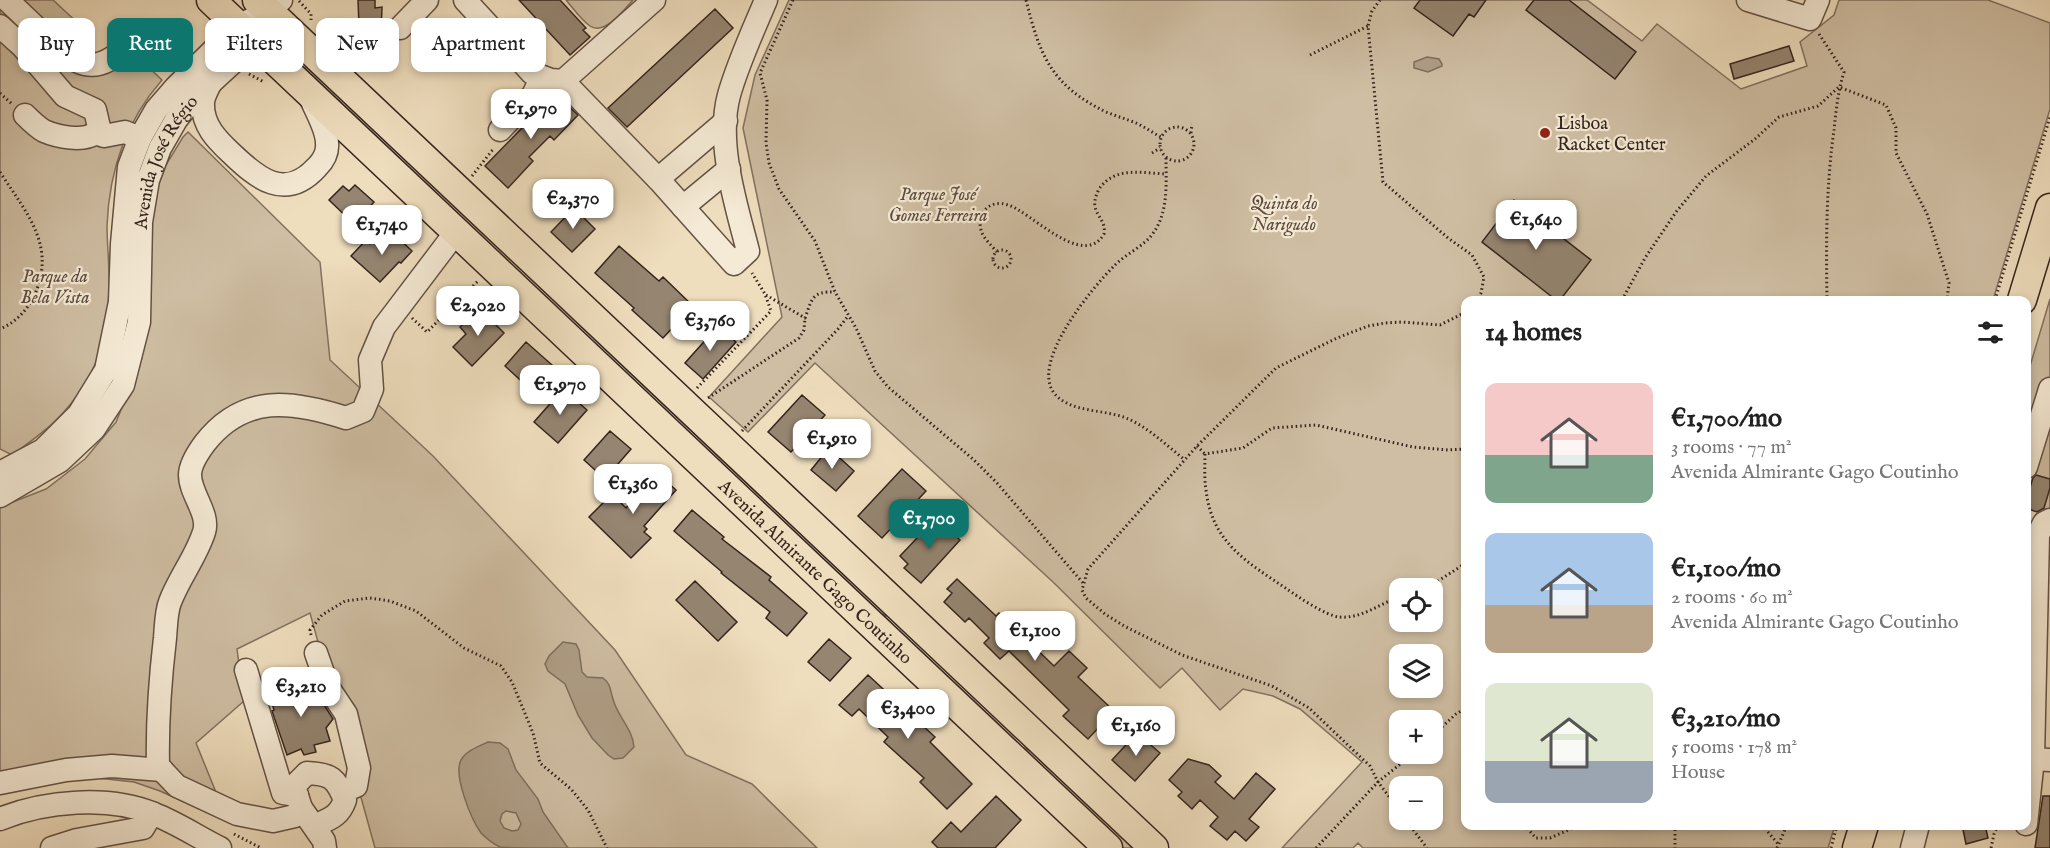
<!DOCTYPE html>
<html lang="en">
<head>
<meta charset="utf-8">
<style>
	body { margin:0; font-family:"IM FELL English",serif; background:#f2f2f2; color:#222; height:100vh; display:flex; flex-direction:column; font-size:22px; white-space:nowrap }
	* { box-sizing:border-box; margin:0 }
	p { font-size:20px; color:#767676 }
	.icon { flex:none; width:33px; height:33px; fill:none; stroke:currentColor; stroke-width:2; stroke-linecap:round; stroke-linejoin:round }
	.map { position:relative; flex:1; overflow:hidden }
	.details { position:absolute; left:1461px; top:296px; width:570px; height:534px; display:flex; flex-direction:column; background:#fff; border-radius:12px; box-shadow:0 3px 9px #0003 }
	.details>* { flex:none }
	.guide { position:absolute; left:18px; top:18px; width:570px; height:54px; display:flex; gap:12px }
	.fabs { position:absolute; left:1389px; top:578px; display:grid; gap:12px }
	.fabs a { display:grid; place-items:center; width:54px; height:54px; border-radius:12px; background:#fff; box-shadow:0 3px 9px #0003; font-size:30px }
	.price { position:absolute; translate:-50% -51px; padding:0 14px; border-radius:12px; background:#fff; color:#222; font-size:20px; line-height:39px; filter:drop-shadow(0 2px 3px #0008) }
	.price::after { content:''; position:absolute; left:50%; top:36px; width:18px; height:14px; margin-left:-9px; background:inherit; clip-path:polygon(0 0,100% 0,50% 100%) }
	.price.active { background:#0f766e; color:#fff }
	ul { padding:0; list-style:none }
	li { display:flex; align-items:center; gap:18px; height:150px; padding:0 24px }
	li span { display:grid; place-items:center; flex:none; width:168px; height:120px; border-radius:12px; color:#555 }
	li>.icon { margin-inline-start:auto }
	span .icon { width:72px; height:72px; fill:#fffc; stroke-width:1 }
	li b { font-size:26px }
	h2 { display:flex; justify-content:space-between; align-items:center; height:72px; padding:0 24px; font-size:26px }
	.chip { padding:0 21px; border-radius:12px; background:#fff; box-shadow:0 3px 9px #0003; font-size:21px; line-height:54px }
	.chip.active { background:#0f766e; color:#fff }
	.map>svg:first-child { display:block }
	.green { fill:#cfbea3; stroke:#827160; stroke-width:1.5; fill-rule:evenodd }
	.water { fill:#af9f87; stroke:#7e6e5d; stroke-width:1.5; fill-rule:evenodd }
	.building { fill:#958571; stroke:#34241d; stroke-width:1.5 }
	.lines { fill:none; stroke-linecap:round; stroke-linejoin:round }
	.minor-casing { stroke:#635245; stroke-width:25 }
	.major-casing { stroke:#34241d; stroke-width:31 }
	.path { stroke:#34241d; stroke-width:3; stroke-dasharray:1.5 3; stroke-linecap:butt }
	.minor { stroke:#f5ead5; stroke-width:22 }
	.major { stroke:#efdebe; stroke-width:28 }
	.poi-dot { fill:#8f2418; stroke:#f5ead5; stroke-width:2 }
	.labels { text-anchor:middle; stroke-width:4.5; stroke-linejoin:round; paint-order:stroke }
	.poi-label { font-size:18px; fill:#34241d; stroke:#f5ead5; text-anchor:start }
	.street-label { font-size:18px; fill:#34241d; stroke:#f5ead5 }
	.park-label { font-size:18px; font-style:italic; fill:#5b4a3e; stroke:#f5ead5 }
</style>
</head>
<body>
<div class="map">
<svg width="2050" height="848" viewBox="0 0 2050 848">
	<rect width="100%" height="100%" fill="#efdebe"/>
	<filter id="stains"><feTurbulence type="fractalNoise" baseFrequency=".00333" numOctaves="4"/><feColorMatrix values="0 0 0 0 .2 0 0 0 0 .09 0 0 0 0 .02 0 0 0 .5 -.17"/></filter>
	<radialGradient id="worn" r=".72"><stop offset=".6" stop-color="#630" stop-opacity="0"/><stop offset="1" stop-color="#630" stop-opacity=".3"/></radialGradient>
	<!-- green -->
	<path class="green" d="M0,0H53L81,26L73,35L76,49L119,63L137,56L162,80C126,121 109,172 107,226C107,247 110,269 109,290C108,320 102,356 86,382C65,417 44,432 12,455L0,449Z
		M566,0H633C624,10 604,36 590,26C581,20 573,8 566,0Z
		M789,0H1587L1642,41L1657,24L1741,89L1807,66L1800,42L1834,15L1839,0H1988L2050,23V109L1993,300H1466V825H1835L1828,848H1363L1358,843L1353,848H1282L1362,762L1300,709L1273,696L1243,689L1220,710L1182,668L1160,688L1053,582L815,363L748,432L709,397L782,317L743,128L755,75ZM1400,588H1432V621H1400ZM1400,654H1432V687H1400ZM1400,720H1432V753H1400ZM1400,786H1432V819H1400Z
		M309,64L889,613L886,616L875,611L303,71Z
		M188,132L320,262L330,360L433,456L615,650L686,755L752,784L817,848H375L310,613L237,649L244,701L196,743L228,822L160,791L134,782L88,777L0,792V507L46,489L85,459L116,422L142,358L150,209L158,178L183,137Z
		M2050,299V511L2027,503V376Z
		M1022,747L1038,755L1138,848H1124L1020,750Z"/>
	<!-- water -->
	<path class="water" d="M1427,57L1439,59L1442,64V66L1428,72L1414,68V62Z
		M563,642L576,644L579,650L582,672L587,677L603,678C611,684 610,690 613,699C617,716 633,729 634,747L623,758L614,759L608,755L592,738L578,715L565,684L548,671L545,664L549,656Z
		M488,742L500,743L508,749L516,770L538,799L543,812L568,848C554,848 510,848 500,847C493,844 486,838 481,833C471,819 453,775 461,760C466,751 479,746 488,742ZM506,811L516,813L521,824L518,830L512,831L504,828L500,821L502,814Z"/>
	<!-- building -->
	<path class="building" d="M358,0H375V8L382,7L381,34L392,44L377,61L349,35L359,26Z
		M519,0H560L586,28L583,30L590,37L570,55Z
		M1420,0H1486L1474,17L1469,14L1453,36L1414,8Z
		M1534,0H1569L1636,52L1615,79L1526,10Z
		M715,9L733,28L627,127L608,108Z
		M1789,46L1794,61L1734,79L1730,64Z
		M555,94L578,115L554,140L550,136L529,157L533,161L508,188L485,166Z
		M355,185L374,202L354,224L329,200L343,186L349,191Z
		M1514,200L1591,260L1560,300H1556L1482,242Z
		M574,208L595,229L572,252L551,232Z
		M393,233L412,251L401,263L399,262L380,282L351,256L366,240L370,244L378,236L385,242Z
		M619,246L659,281L663,277L693,306L663,338L632,310L634,308L595,273Z
		M479,308L504,333L472,366L453,347L466,334L460,327Z
		M718,326L736,342L703,379L685,363Z
		M526,342L552,365L530,389L505,366Z
		M563,389L587,410L558,443L534,422Z
		M802,395L825,415L791,452L768,432Z
		M610,431L631,449L605,479L584,460Z
		M829,448L854,471L836,491L811,470Z
		M902,469L926,491L882,538L858,516Z
		M657,473L676,490L644,526L647,529L644,532L651,538L631,558L589,517L612,494L626,508Z
		M2036,475L2050,479V488L2044,508L2037,512L2026,508V500L2033,478Z
		M692,510L724,537L722,539L771,577L769,580L807,613L787,636L766,618L770,612L721,573L722,572L674,531Z
		M936,518L960,540L921,583L904,568L908,564L900,556Z
		M957,579L996,616L999,613L1054,666L1069,651L1087,668L1078,677L1114,711L1088,739L1063,716L1069,710L1009,651L1000,659L984,643L989,638L969,618L965,622L944,602L952,593L947,589Z
		M695,581L737,622L718,641L676,600Z
		M829,639L851,658L830,681L808,662Z
		M868,675L935,737L930,742L972,784L947,809L920,782L924,778L884,742L888,737L859,709L852,716L839,705Z
		M311,680L317,694L333,719L326,728L330,741L314,745L316,752L304,755L301,749L287,755L272,711L274,710L269,692Z
		M1137,733L1160,753L1135,781L1112,760Z
		M1188,759L1209,765L1221,776L1215,782L1234,799L1256,773L1275,789L1249,819L1259,827L1246,841L1235,831L1227,840L1210,826L1218,817L1200,800L1192,809L1178,796L1182,792L1169,780Z
		M996,796L1021,820L995,848H938L932,842L951,822L961,832Z
		M2043,796H2050V848H2035Z
		M1962,825H1985L1988,838L1966,844Z"/>
	<g class="lines">
		<!-- minor casing -->
		<g class="minor-casing">
			<g id="minor">
				<path d="M7,0C20,12 32,24 45,36C74,64 95,80 128,44"/>
				<path d="M465,0L532,73L551,80L563,81L654,0"/>
				<path d="M1748,0L1810,19L1818,0"/>
				<path d="M0,26L23,47L65,96L95,110L99,127L96,133"/>
				<path d="M400,28L427,0"/>
				<path d="M563,81L658,179L734,264L748,251C736,204 716,143 729,95C738,63 753,31 766,0"/>
				<path d="M211,82C208,88 203,97 203,103C202,125 217,140 231,153C257,178 285,202 317,167C323,161 328,153 327,143C327,128 315,110 310,96"/>
				<path d="M25,115C31,121 37,127 44,131C58,137 83,142 96,133L104,136L125,132L140,138"/>
				<path d="M500,130L533,95L542,77"/>
				<path d="M658,179L726,121"/>
				<path d="M683,207L729,169"/>
				<path d="M2026,467L2050,389"/>
				<path d="M0,473L43,450L79,414L106,370L120,302L122,244L129,167L140,138L156,110L176,87L238,26L269,11L281,0"/>
				<path id="s1" d="M0,496L60,461L94,429L123,385L139,322L141,222L148,180L160,148L176,120L192,100L255,42L269,11"/>
				<path d="M2050,520L2044,523L2038,535L2033,759L2050,760"/>
				<path d="M316,653L328,687L346,714L359,768L356,786L342,792"/>
				<path d="M246,670L283,793L297,795"/>
				<path d="M0,783L66,770L112,766L162,770"/>
				<path d="M301,808L295,816L273,821L237,814L177,786L158,766C157,723 160,681 165,638C166,627 166,612 170,602C179,578 196,557 204,532C210,514 190,494 190,475C190,464 199,451 205,443C244,393 293,401 346,418L363,411L372,389L370,360L384,327L456,232"/>
				<path d="M0,819C44,801 109,795 154,814C177,823 198,837 220,848"/>
				<path d="M2026,824L2033,759"/>
				<path d="M314,826C329,819 339,817 345,800C336,778 331,774 307,773L294,786L301,808L324,841L325,848"/>
				<path d="M52,848L77,840L143,828L152,813"/>
				<path d="M1912,848L1918,825"/>
			</g>
		</g>
		<!-- major casing -->
		<g class="major-casing">
			<g id="major">
				<path id="s2" d="M211,0L1108,848"/>
				<path d="M257,0L1154,848"/>
				<path d="M2022,300L2050,208"/>
				<path d="M1857,848L1864,825"/>
			</g>
		</g>
		<!-- path -->
		<path class="path" d="M793,0L760,73L767,100L766,143L769,163L779,189L815,241L835,292L856,328L875,371L888,387L974,460L997,483L1083,583
			M1026,0C1040,56 1051,85 1106,112C1116,116 1126,119 1136,123C1145,127 1153,133 1161,137
			M1380,0L1372,11L1368,26L1383,182L1448,238L1472,255L1484,277L1481,293L1477,300
			M299,1L311,14V20
			M1819,34L1844,72C1838,91 1836,111 1834,130C1826,187 1826,243 1827,300
			M1310,55L1368,26
			M249,74L264,82
			M0,93L12,104
			M1160 144a17 17 0 1 1 34 0a17 17 0 1 1-34 0Z
			M1191,133L1192,124
			M1152,153L1160,148
			M1166,158C1166,184 1169,214 1151,236C1142,247 1126,254 1115,265C1094,286 1030,361 1054,393C1070,413 1104,409 1126,418C1148,427 1166,445 1185,460
			M0,172C27,214 58,247 33,298C26,312 14,323 0,329
			M472,176L494,148
			M993 259a9 9 0 1 1 18 0a9 9 0 1 1-18 0Z
			M997,252C992,246 983,238 981,230C976,212 991,199 1008,205C1030,211 1083,270 1104,234C1106,222 1098,218 1095,207C1094,201 1096,195 1099,189C1115,166 1142,173 1166,174
			M766,295L805,318C812,299 812,291 835,292
			M1622,300L1645,258L1676,212L1706,176L1755,139L1779,117L1818,106L1839,87L1886,105L1896,128V153L1927,214L1949,283L1947,300
			M1995,300L2050,117
			M412,318L427,332L478,281
			M697,388L771,311L765,294L752,273
			M708,398L799,338L804,330L805,318
			M742,431L838,329L848,316
			M1197,446L1205,454
			M1421,588L1438,581L1466,563
			M1400,596C1380,604 1361,619 1339,617C1327,616 1298,597 1287,589C1247,562 1212,543 1206,490C1204,478 1205,466 1205,454L1243,448L1272,428L1316,425L1413,447L1448,450L1466,449
			M311,635L310,630L322,615L345,601L370,598L390,601L416,611L464,648L501,666L512,682L533,733L540,763L571,789L588,810L607,848
			M1432,736L1456,714L1466,708
			M1400,811L1378,782L1414,753
			M1405,819L1427,848
			M1524,825L1536,838H1550L1580,825
			M1675,825V848
			M1762,825L1779,845
			M234,834L261,848
			M1316,848L1378,782L1370,766L1309,708L1272,686L1182,655L1124,626L1105,614L1086,598L1082,590L1088,569L1197,446L1276,368L1337,338L1368,326L1385,323L1402,322L1440,325L1466,312
			M1777,848L1787,825
			M1831,848L1837,825
			M1991,848L1994,834L1998,825"/>
		<!-- minor -->
		<use href="#minor" class="minor"/>
		<!-- major -->
		<use href="#major" class="major"/>
	</g>
	<!-- markers -->
	<circle class="poi-dot" cx="1545" cy="133" r="6"/>
	<g class="labels">
		<!-- poi labels -->
		<g class="poi-label">
			<text x="1557" y="129">Lisboa<tspan x="1557" dy="21">Racket Center</tspan></text>
		</g>
		<!-- street labels -->
		<g class="street-label">
			<text dy="6" stroke="none"><textPath href="#s1" startOffset="399">Avenida José Régio</textPath></text>
			<text dy="6" stroke="none"><textPath href="#s2" startOffset="832">Avenida Almirante Gago Coutinho</textPath></text>
		</g>
		<!-- park labels -->
		<g class="park-label">
			<text x="938" y="200">Parque José<tspan x="938" dy="21">Gomes Ferreira</tspan></text>
			<text x="1284" y="209">Quinta do<tspan x="1284" dy="21">Narigudo</tspan></text>
			<text x="55" y="282">Parque da<tspan x="55" dy="21">Bela Vista</tspan></text>
		</g>
	</g>
	<rect width="100%" height="100%" filter="url(#stains)"/>
	<rect width="100%" height="100%" fill="url(#worn)"/>
</svg>
<div class="fabs">
<a><svg class="icon" aria-label="locate" viewBox="0 0 24 24"><circle cx="12" cy="12" r="6"/><path d="M12 2v4M12 18v4M2 12h4M18 12h4"/></svg></a>
<a><svg class="icon" aria-label="layers" viewBox="0 0 24 24"><path d="M12 4l9 5-9 5-9-5zM3 14l9 5 9-5"/></svg></a>
<a>+</a>
<a>−</a>
</div>
<b class="price" style="left:531px;top:140px">€1,970</b>
<b class="price" style="left:573px;top:230px">€2,370</b>
<b class="price" style="left:1536px;top:251px">€1,640</b>
<b class="price" style="left:382px;top:256px">€1,740</b>
<b class="price" style="left:478px;top:337px">€2,020</b>
<b class="price" style="left:710px;top:352px">€3,760</b>
<b class="price" style="left:560px;top:416px">€1,970</b>
<b class="price" style="left:832px;top:470px">€1,910</b>
<b class="price" style="left:633px;top:515px">€1,360</b>
<b class="price active" style="left:929px;top:550px">€1,700</b>
<b class="price" style="left:1035px;top:662px">€1,100</b>
<b class="price" style="left:301px;top:718px">€3,210</b>
<b class="price" style="left:908px;top:740px">€3,400</b>
<b class="price" style="left:1136px;top:757px">€1,160</b>
<div class="guide">
<a class="chip">Buy</a>
<a class="chip active">Rent</a>
<a class="chip">Filters</a>
<a class="chip">New</a>
<a class="chip">Apartment</a>
</div>
<section class="details">
<h2>14 homes<svg class="icon" aria-label="filters" viewBox="0 0 24 24"><path d="M4 7h16M4 17h16"/><circle cx="9" cy="7" r="2"/><circle cx="15" cy="17" r="2"/></svg></h2>
<ul>
<li><span style="background:linear-gradient(#f6c9c9 60%,#7fa58c 0)"><svg class="icon" aria-label="home" viewBox="0 0 24 24"><path d="M3 11l9-7 9 7M6 9v11h12V9"/></svg></span><div><b>€1,700/mo</b><p>3 rooms · 77 m²</p><p>Avenida Almirante Gago Coutinho</p></div></li>
<li><span style="background:linear-gradient(#a9c7e8 60%,#b9a48a 0)"><svg class="icon" aria-label="home" viewBox="0 0 24 24"><path d="M3 11l9-7 9 7M6 9v11h12V9"/></svg></span><div><b>€1,100/mo</b><p>2 rooms · 60 m²</p><p>Avenida Almirante Gago Coutinho</p></div></li>
<li><span style="background:linear-gradient(#dfe7d0 65%,#9aa5b1 0)"><svg class="icon" aria-label="home" viewBox="0 0 24 24"><path d="M3 11l9-7 9 7M6 9v11h12V9"/></svg></span><div><b>€3,210/mo</b><p>5 rooms · 178 m²</p><p>House</p></div></li>
</ul>
</section>
</div>
</body>
</html>
